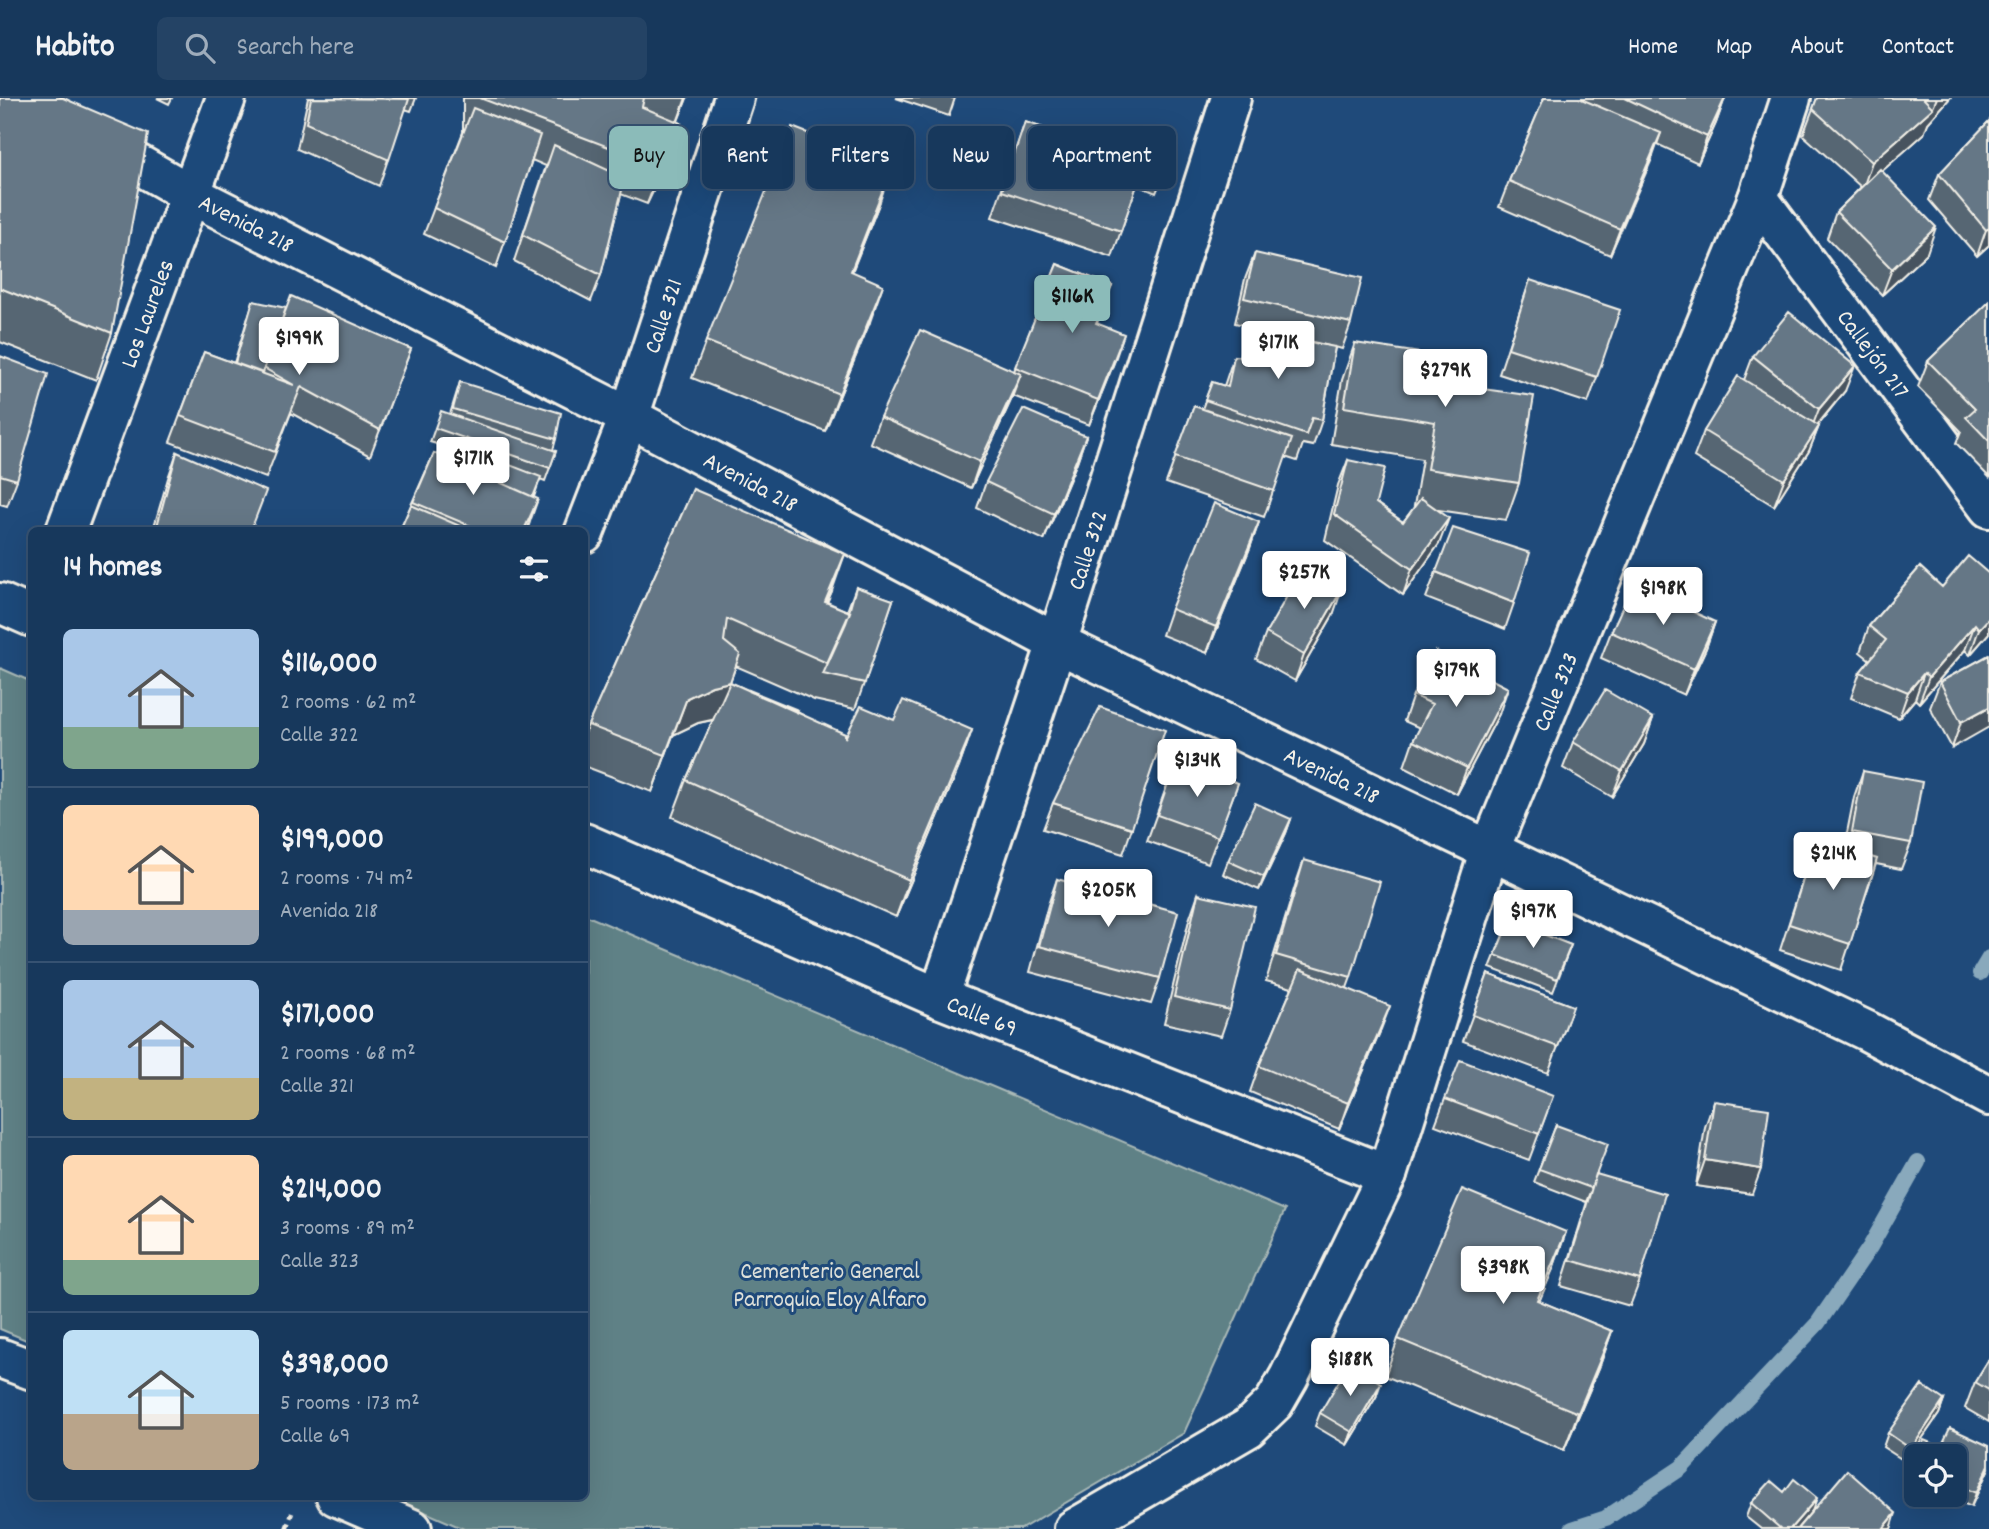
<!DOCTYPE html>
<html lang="en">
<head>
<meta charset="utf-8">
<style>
	body { margin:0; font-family:Dekko,sans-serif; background:#244365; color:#f1f3f6; height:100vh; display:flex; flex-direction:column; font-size:26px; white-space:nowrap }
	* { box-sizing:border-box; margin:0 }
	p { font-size:23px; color:#9eacbb }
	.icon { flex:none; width:38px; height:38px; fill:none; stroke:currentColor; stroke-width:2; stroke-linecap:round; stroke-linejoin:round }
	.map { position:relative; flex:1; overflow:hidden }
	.details { position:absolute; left:28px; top:429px; width:560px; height:973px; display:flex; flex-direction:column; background:#17385c; border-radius:10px; box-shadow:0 7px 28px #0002,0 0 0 2px #365272 }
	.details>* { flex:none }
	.banner { position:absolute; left:609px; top:28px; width:665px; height:63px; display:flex; gap:14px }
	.controls { position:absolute; left:1904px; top:1346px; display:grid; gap:14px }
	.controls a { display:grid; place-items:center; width:63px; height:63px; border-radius:10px; background:#17385c; box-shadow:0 7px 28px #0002,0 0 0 2px #365272; font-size:35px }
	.price { position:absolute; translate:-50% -60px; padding:0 16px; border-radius:7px; background:#fff; color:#222; font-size:23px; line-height:46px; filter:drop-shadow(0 2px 4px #0008) }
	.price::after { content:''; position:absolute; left:50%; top:42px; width:21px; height:16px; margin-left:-10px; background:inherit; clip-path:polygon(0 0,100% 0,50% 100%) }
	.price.active { background:#8bbbb9; color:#111 }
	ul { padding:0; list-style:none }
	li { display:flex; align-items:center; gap:21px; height:175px; padding:0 35px }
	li+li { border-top:2px solid #365272 }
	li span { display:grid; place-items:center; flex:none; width:196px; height:140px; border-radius:10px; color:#555 }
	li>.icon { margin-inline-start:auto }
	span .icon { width:84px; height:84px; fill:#fffc; stroke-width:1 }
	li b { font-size:30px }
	h2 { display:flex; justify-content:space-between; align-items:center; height:84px; padding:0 35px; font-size:30px }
	.pill { padding:0 24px; border-radius:10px; background:#17385c; box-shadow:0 7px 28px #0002,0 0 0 2px #365272; font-size:24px; line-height:63px }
	.pill.active { background:#8bbbb9; color:#111 }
	header { display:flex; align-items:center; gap:42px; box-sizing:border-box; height:98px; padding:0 35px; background:#17385c; border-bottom:2px solid #365272 }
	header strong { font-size:33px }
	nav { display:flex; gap:38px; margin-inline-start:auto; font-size:24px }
	.search { width:490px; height:63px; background:#244365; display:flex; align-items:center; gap:18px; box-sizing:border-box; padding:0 24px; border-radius:10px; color:#9eacbb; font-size:26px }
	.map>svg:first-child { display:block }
	.green { fill:#5f8186; stroke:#aab9b7; stroke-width:2 }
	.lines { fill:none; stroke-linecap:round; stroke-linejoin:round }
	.stream { stroke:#89a9bc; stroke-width:16 }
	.minor-casing { stroke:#f4f1e8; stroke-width:44 }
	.path { stroke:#f4f1e8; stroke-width:4.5; stroke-dasharray:7 5; stroke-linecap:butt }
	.minor { stroke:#1f4a7a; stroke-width:38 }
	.wall { fill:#576673; stroke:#f4f1e8; stroke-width:2 }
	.shaded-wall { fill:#47535e; stroke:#f4f1e8; stroke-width:2 }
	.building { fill:#657786; stroke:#f4f1e8; stroke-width:2 }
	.labels { text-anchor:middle; stroke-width:6; stroke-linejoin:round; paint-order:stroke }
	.street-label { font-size:24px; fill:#f4f1e8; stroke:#1f4a7a }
	.park-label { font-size:24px; fill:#dee0d9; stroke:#1f4a7a }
</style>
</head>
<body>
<header>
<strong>Habito</strong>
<div class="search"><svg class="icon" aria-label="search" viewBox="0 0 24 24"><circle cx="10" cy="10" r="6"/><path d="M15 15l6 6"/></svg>Search here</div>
<nav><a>Home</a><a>Map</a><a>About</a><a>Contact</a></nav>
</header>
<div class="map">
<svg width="1989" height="1431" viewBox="0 0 1989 1431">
	<rect width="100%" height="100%" fill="#1f4a7a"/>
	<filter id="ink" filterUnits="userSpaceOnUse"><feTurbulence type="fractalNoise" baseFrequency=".0143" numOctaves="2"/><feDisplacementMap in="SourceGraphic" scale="14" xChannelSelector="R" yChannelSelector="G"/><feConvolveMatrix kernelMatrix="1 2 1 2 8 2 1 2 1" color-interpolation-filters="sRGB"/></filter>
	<g filter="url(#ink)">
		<!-- green -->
		<path class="green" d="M0,570L32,584L31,1244L0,1231Z
			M585,817L1285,1112L1184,1335L1021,1431H464L388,1398H584Z"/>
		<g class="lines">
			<!-- stream -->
			<path class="stream" d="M1980,875L1989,860
				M1572,1431L1606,1420L1681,1370L1818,1225L1870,1149L1918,1064"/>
			<!-- minor casing -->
			<g class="minor-casing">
				<g id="minor">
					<path id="s1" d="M22,0L192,97L629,319L1057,545L1867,933L1989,998"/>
					<path id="s2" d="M1758,100L1989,410"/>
					<path id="s3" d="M66,432L226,0"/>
					<path id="s4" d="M584,435L629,319L734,0"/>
					<path d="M0,505L32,519"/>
					<path id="s5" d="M584,745L939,900L1387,1077"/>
					<path id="s6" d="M939,900L1057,545L1231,0"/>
					<path d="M0,1260L32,1272"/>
					<path d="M336,1398L412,1431"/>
					<path id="s7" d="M1074,1431L1248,1330L1274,1305L1289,1279L1387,1077L1490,751L1758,100L1791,0"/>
				</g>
			</g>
			<!-- path -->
			<path class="path" d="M286,1431L292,1415"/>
			<!-- minor -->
			<use href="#minor" class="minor"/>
		</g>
		<!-- wall -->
		<path class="wall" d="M0,0L112,235L96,282L0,244Z
			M157,0H172L169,6Z
			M308,0H416L411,13L405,11L379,88L297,51Z
			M463,0H687L678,23L681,25L668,62L647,106L621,96L601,177L591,203L514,163L546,68L532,62L496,170L424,136L463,34Z
			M896,0H955L949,18Z
			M1544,0H1725L1716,25L1698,65L1657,46L1610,157L1499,109L1509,83Z
			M1817,0H1950L1928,25L1924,36L1882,73L1927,155L1882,197L1827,140L1836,114L1861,89L1803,37Z
			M1989,23V147L1977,158L1929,102L1939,76Z
			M1025,24L1133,60L1172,55L1156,95L1137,87L1112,159L992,119Z
			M879,106L852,174L870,224L825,333L692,280L706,243Z
			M1255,155L1351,225L1342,251L1335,249L1322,322L1313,348L1303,346L1297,363L1285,359L1264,419L1166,385L1194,308L1202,311L1212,284L1224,288L1234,258L1239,259L1248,232L1329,248L1235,225L1245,181Z
			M1057,166L1112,188L1097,225L1115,262L1089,327L1013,298L971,390L870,345L880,319L1014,273Z
			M1530,182L1597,279L1588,305L1499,276Z
			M253,203L411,251L370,358L291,315L266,380L170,344L204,254L234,265Z
			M1989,204V379L1956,345L1961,333L1918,289L1928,263Z
			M1355,245L1475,290L1519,385L1506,422L1438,412L1439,446L1403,497L1325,442L1338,387L1348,362L1376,405L1403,424L1415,408H1414L1422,361L1331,346L1342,282Z
			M0,258L17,382L7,408L0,406Z
			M1753,258L1845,293L1818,327L1819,328L1809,353L1774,408L1694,359L1704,333L1744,282Z
			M460,284L556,341L553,352L556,353L545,383L540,381L534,399L529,427L527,432H400L434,355L449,362L453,351L430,344L435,330L450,316Z
			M1086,338L1077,364L1044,442L977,410L986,384Z
			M177,354L252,432H153L168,380Z
			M693,391L832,493L827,504L847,513L856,489L893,502L855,611L814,602L736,568L730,584L797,614L845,640L894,622L972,632L959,669L896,819L672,719L686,682L713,622L698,625L673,637L652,694L584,668V635L588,627Z
			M1259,424L1250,450L1207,555L1162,537L1171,511Z
			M1920,469L1989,535L1970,557L1965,552L1919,605L1915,601L1899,620L1851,600L1860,574L1870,562L1860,554L1869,528Z
			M1436,474L1514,505L1505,531L1426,500Z
			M1333,517L1295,583L1256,561L1266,535Z
			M1715,524L1706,550L1684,597L1601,560L1611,534Z
			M1989,557L1952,650L1930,610L1940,584Z
			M1413,597L1499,616L1457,696L1404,669L1413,643L1420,630L1404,623Z
			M1653,620L1644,646L1612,699L1563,670L1573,644Z
			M1176,662L1238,685L1208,765L1147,743Z
			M1863,673L1911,745L1901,771L1876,766L1841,872L1780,852L1816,741L1844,750L1854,699Z
			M1053,705L1132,730L1123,756L1043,731Z
			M1291,721L1286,735L1259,792L1223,776L1228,763Z
			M1304,762L1351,879L1347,890L1380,934L1339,1031L1250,994L1259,968L1292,890L1266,883L1295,788Z
			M1057,781L1160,880L1151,906L1030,874L1048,807Z
			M1198,796L1230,912L1221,938L1164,925L1189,822Z
			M1509,823L1571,847L1553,894L1490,870Z
			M1488,876L1573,908L1548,975L1463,943Z
			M1553,998L1529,1062L1435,1027L1445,1001Z
			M1714,1003L1752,1096L1696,1088L1705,1029Z
			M1556,1027L1597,1076L1640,1182L1630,1208L1561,1188L1590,1094L1586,1104L1534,1084Z
			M1566,1134L1553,1171L1539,1203L1612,1233L1599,1270L1564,1352L1385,1278L1398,1241Z
			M1989,1261V1324L1965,1310L1975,1284Z
			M1376,1299L1347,1347L1315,1328L1320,1315Z
			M1944,1302L1939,1316L1906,1364L1883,1349L1888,1335Z
			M1941,1349L1989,1370L1971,1409L1944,1396H1955V1358Z
			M1916,1362V1383L1909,1380Z
			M1784,1394L1812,1413L1797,1431H1761L1746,1419L1751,1405Z"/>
		<!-- shaded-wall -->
		<path class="shaded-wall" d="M686,0H687L675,30Z
			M1725,0L1716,25L1698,65L1707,39Z
			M1937,0H1950L1928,25L1924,36L1863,90L1872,64L1932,11Z
			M681,25L668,62L647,106L661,69Z
			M1661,35L1652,61L1610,157L1620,131Z
			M892,68L879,106L837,210L851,173Z
			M1936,129L1927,155L1882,197L1892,171Z
			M1989,130V147L1977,158L1986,132Z
			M883,187L870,224L825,333L839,296Z
			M1124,236L1115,262L1089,327L1098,302Z
			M1855,268L1845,293L1809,337L1819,311Z
			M1021,276L1011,302L971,390L980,364Z
			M1819,328L1809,353L1774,408L1784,382Z
			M1086,338L1077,364L1044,442L1054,416Z
			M538,401L527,432H524Z
			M1449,420L1439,446L1403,497L1412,471Z
			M1259,424L1250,450L1207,555L1216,529Z
			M845,456L832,493L811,541L825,504Z
			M1342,491L1333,517L1295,583L1304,557Z
			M1989,520V535L1970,557L1979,531Z
			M1715,524L1706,550L1684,597L1694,571Z
			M1975,526L1965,552L1919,605L1929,579Z
			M1924,575L1915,601L1899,620L1908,594Z
			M730,584L716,621L698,625L673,637L652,694L687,600L712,588Z
			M1508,590L1499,616L1457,696L1467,670Z
			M1989,609V629L1952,650L1961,624Z
			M1653,620L1644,646L1612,699L1622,673Z
			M972,632L959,669L896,819L909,782Z
			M1291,721L1286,735L1259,792L1264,779Z
			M1390,908L1380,934L1339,1031L1348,1005Z
			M1705,1062L1761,1071L1752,1096L1696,1088Z
			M1566,1134L1553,1171L1524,1239L1537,1202Z
			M1612,1233L1599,1270L1564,1352L1578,1315Z
			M1381,1285L1376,1299L1347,1347L1352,1334Z
			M1944,1302L1939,1316L1906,1364L1911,1351Z
			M1989,1367V1370L1971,1409L1976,1395Z
			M1817,1400L1812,1413L1797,1431H1790Z
			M1896,1415L1891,1431H1883Z"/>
		<!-- building -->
		<path class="building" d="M0,0H63L148,36L112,235L0,190Z
			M311,0L409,1L389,62L306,25Z
			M480,0H644L642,9L681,25L661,69Z
			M1544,0H1579L1661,35L1620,131L1509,83Z
			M1625,0H1725L1707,39Z
			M1817,0H1923L1933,10L1872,64L1813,11Z
			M473,10L540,37L505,144L434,110Z
			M1989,23V130L1986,132L1939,76Z
			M1025,24L1145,64L1121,133L1002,93Z
			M792,29L892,68L851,173L883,187L839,296L706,243Z
			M1139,43L1172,55L1161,81L1142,74L1145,64L1133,60Z
			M554,47L625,80L601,177L523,137Z
			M1880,71L1936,129L1892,171L1836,114Z
			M1255,155L1362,180L1351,225L1244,200Z
			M1057,166L1112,188L1096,225L1124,236L1098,302L1015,269Z
			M1530,182L1620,212L1597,279L1508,250Z
			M291,198L411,251L380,332L301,289L275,354L180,318L204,254L294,287L264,270Z
			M253,203L286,210L263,275L235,265Z
			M1989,204V343L1966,319L1975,311L1928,263Z
			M1789,214L1855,268L1819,311L1753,258Z
			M920,232L1021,276L980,364L880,319Z
			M1248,232L1335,249L1322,322L1312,320L1306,337L1205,302L1212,284L1228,289L1234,258L1243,259Z
			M1355,245L1479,264L1475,290L1534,298L1519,385L1427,371L1435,324L1344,309Z
			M0,258L48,276L17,382L0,377Z
			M1738,278L1819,328L1784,382L1704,333Z
			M460,284L561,315L556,341L453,311Z
			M1194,308L1292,341L1274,393L1175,359Z
			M1023,311L1086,338L1054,416L986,384Z
			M441,313L556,353L550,370L435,330Z
			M455,346L541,379L533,399L449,362Z
			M177,354L266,393L251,432H156Z
			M434,355L538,401L524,432H480L413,404Z
			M1348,362L1385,370L1376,405L1403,424L1421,400L1449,420L1412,471L1334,416Z
			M693,391L845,456L825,504L850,514L827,565L727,521L724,543L740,556L730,584L712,588L687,600L665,657L588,627Z
			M1214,405L1259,424L1216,529L1171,511Z
			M411,407L469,432H400Z
			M1453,430L1530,455L1514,505L1436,474Z
			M1968,458L1989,476V520L1979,531L1975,526L1929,579L1924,575L1908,594L1860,574L1886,542L1869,528L1920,469L1942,489Z
			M1303,470L1342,491L1304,557L1266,535Z
			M1633,486L1715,524L1694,571L1611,534Z
			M856,489L893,502L865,585L823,576L846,525L850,514H849Z
			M1436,553L1508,590L1467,670L1413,643L1432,606L1413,597Z
			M1989,557V609L1961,624L1940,584Z
			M730,584L845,636V640L861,608L894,622L903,602L972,632L909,782L686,682Z
			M749,592L798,612L797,614L749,593Z
			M1605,592L1653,620L1622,673L1573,644Z
			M1100,609L1165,632L1132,730L1053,705Z
			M1176,662L1238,685L1218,739L1157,717Z
			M1863,673L1922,684L1911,745L1852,734Z
			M1255,705L1291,721L1264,779L1228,763Z
			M1816,741L1877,761L1850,846L1789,826Z
			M1304,762L1380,784L1351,879L1276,857Z
			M1057,781L1178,814L1160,880L1039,848Z
			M1198,796L1255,809L1230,912L1174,899Z
			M1509,823L1571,847L1557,881L1495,857Z
			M1300,871L1390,908L1348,1005L1259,968Z
			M1488,876L1573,908L1558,949L1473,917Z
			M1460,962L1553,998L1539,1036L1445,1001Z
			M1714,1003L1769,1011L1761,1071L1705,1062Z
			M1556,1027L1608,1046L1591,1090L1539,1071Z
			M1596,1076L1665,1096L1640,1182L1570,1162Z
			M1462,1091L1566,1134L1537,1202L1612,1233L1578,1315L1398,1241Z
			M1989,1261V1292L1975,1284Z
			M1349,1266L1381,1285L1352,1334L1320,1315Z
			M1922,1287L1944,1302L1911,1351L1888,1335Z
			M1950,1330L1989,1348V1367L1976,1395L1955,1386V1358H1918L1924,1342L1941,1349Z
			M1847,1372L1896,1415L1883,1431H1797Z
			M1794,1381L1817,1400L1790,1431H1781L1751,1405L1771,1383L1784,1394Z"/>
	</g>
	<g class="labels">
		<!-- street labels -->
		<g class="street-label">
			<text dy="8" stroke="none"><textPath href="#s1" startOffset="257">Avenida 218</textPath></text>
			<text dy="8" stroke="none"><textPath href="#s3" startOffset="231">Los Laureles</textPath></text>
			<text dy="8" stroke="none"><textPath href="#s4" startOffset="231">Calle 321</textPath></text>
			<text dy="8" stroke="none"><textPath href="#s2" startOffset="194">Callejón 217</textPath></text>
			<text dy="8" stroke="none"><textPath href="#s1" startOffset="824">Avenida 218</textPath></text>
			<text dy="8" stroke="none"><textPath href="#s6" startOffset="472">Calle 322</textPath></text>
			<text dy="8" stroke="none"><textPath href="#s7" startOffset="1004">Calle 323</textPath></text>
			<text dy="8" stroke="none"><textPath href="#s1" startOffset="1475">Avenida 218</textPath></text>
			<text dy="8" stroke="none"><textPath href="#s5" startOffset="434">Calle 69</textPath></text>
		</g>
		<!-- park labels -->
		<g class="park-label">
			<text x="830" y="1180">Cementerio General<tspan x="830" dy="28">Parroquia Eloy Alfaro</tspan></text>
		</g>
	</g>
</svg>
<div class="controls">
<a><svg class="icon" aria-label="locate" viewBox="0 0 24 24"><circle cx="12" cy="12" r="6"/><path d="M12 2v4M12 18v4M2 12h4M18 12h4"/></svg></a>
</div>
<b class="price active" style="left:1072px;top:237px">$116K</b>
<b class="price" style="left:299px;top:279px">$199K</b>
<b class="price" style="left:1278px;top:283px">$171K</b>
<b class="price" style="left:1445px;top:311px">$279K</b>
<b class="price" style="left:473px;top:399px">$171K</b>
<b class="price" style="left:1304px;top:513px">$257K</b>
<b class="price" style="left:1663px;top:529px">$198K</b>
<b class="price" style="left:1456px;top:611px">$179K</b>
<b class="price" style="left:1197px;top:701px">$134K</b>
<b class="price" style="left:1833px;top:794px">$214K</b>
<b class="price" style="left:1108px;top:831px">$205K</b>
<b class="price" style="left:1533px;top:852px">$197K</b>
<b class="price" style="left:1503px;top:1208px">$398K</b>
<b class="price" style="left:1350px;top:1300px">$188K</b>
<div class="banner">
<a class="pill active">Buy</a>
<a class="pill">Rent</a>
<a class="pill">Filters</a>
<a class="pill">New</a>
<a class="pill">Apartment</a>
</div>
<section class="details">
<h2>14 homes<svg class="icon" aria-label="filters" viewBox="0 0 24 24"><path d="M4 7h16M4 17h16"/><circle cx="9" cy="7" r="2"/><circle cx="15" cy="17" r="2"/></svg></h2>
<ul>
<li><span style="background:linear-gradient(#a9c7e8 70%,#7fa58c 0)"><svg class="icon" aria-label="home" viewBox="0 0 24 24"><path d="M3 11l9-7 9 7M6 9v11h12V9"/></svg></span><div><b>$116,000</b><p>2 rooms · 62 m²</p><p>Calle 322</p></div></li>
<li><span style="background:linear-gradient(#ffd9b3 75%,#9aa5b1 0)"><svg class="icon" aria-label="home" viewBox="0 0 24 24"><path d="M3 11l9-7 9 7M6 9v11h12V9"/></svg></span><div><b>$199,000</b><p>2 rooms · 74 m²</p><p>Avenida 218</p></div></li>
<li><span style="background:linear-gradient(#a9c7e8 70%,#c2b280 0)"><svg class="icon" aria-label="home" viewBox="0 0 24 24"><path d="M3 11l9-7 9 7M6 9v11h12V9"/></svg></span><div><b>$171,000</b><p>2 rooms · 68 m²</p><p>Calle 321</p></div></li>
<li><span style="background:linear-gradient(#ffd9b3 75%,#7fa58c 0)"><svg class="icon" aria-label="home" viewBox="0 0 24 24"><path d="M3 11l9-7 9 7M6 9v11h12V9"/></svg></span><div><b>$214,000</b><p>3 rooms · 89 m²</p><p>Calle 323</p></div></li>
<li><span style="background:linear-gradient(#bfe0f5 60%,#b9a48a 0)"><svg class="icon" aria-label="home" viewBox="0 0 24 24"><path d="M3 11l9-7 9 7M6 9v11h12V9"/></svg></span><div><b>$398,000</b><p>5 rooms · 173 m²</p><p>Calle 69</p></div></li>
</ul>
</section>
</div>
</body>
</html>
